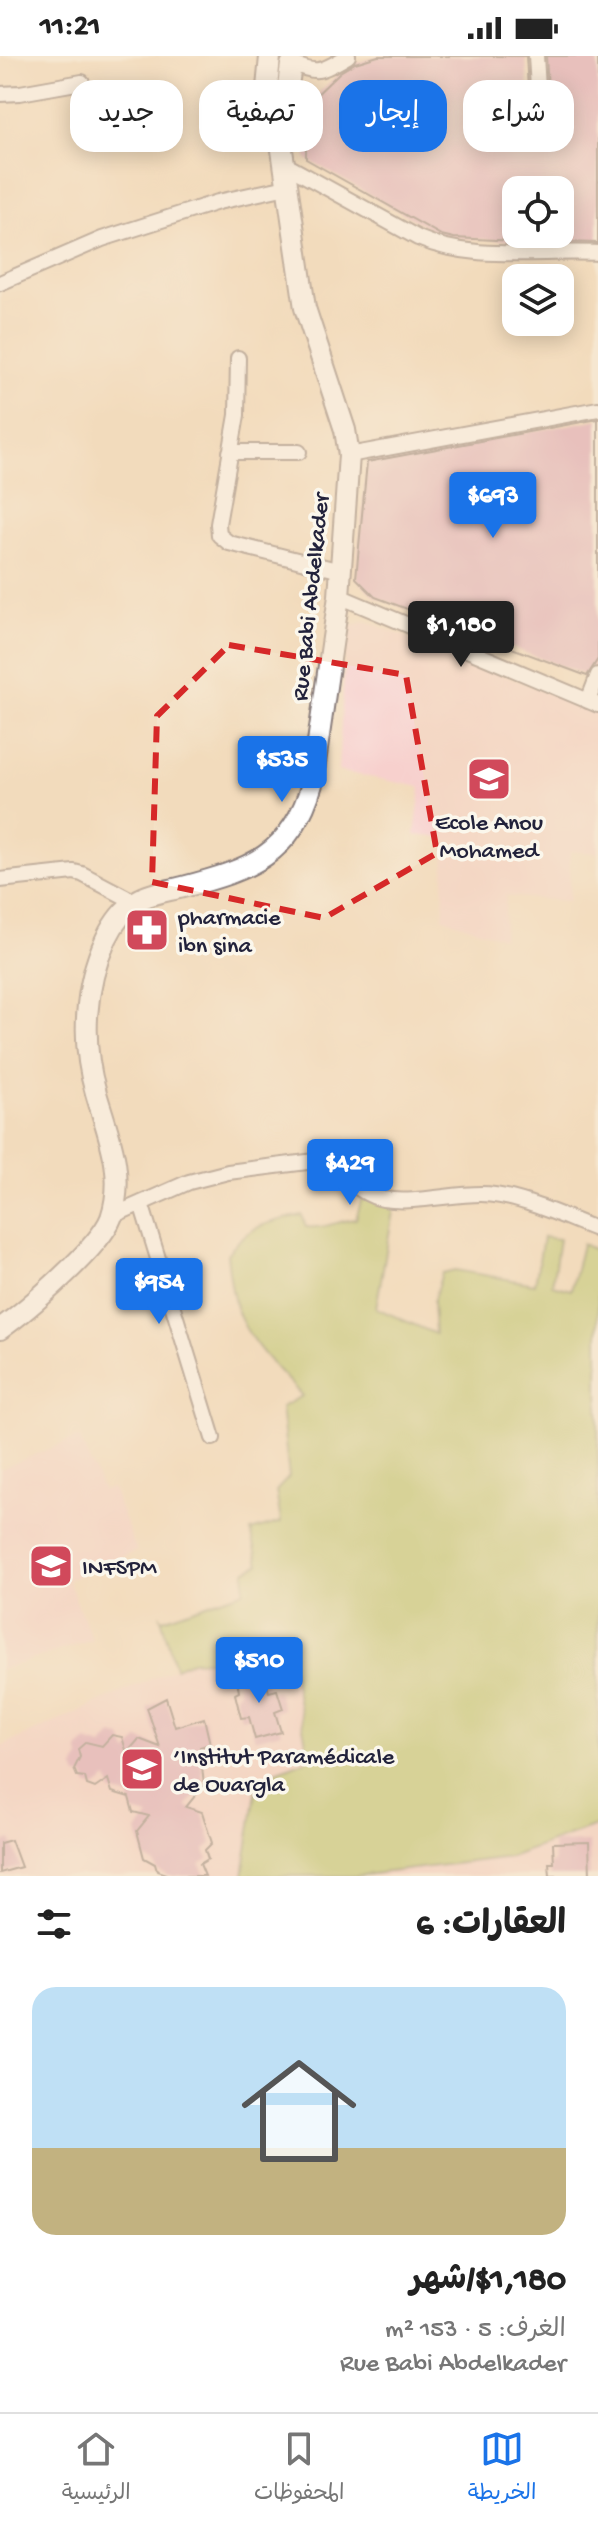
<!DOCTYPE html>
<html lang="ar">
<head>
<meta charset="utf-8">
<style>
	body { margin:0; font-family:"Gochi Hand","Playpen Sans Arabic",sans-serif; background:#f2f2f2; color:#222; direction:rtl; height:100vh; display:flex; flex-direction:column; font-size:30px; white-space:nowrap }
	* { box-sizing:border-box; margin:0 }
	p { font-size:26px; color:#767676 }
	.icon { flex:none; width:44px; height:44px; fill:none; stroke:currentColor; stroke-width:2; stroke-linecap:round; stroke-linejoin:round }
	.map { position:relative; height:1820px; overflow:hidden; direction:ltr }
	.drawer { display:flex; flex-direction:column; background:#fff; flex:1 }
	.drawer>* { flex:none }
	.top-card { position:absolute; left:24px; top:24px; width:550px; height:72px; direction:rtl; display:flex; gap:16px }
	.tools { position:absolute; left:502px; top:120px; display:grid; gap:16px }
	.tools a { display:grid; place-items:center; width:72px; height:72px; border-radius:16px; background:#fff; box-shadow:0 4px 20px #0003; font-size:40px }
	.price { position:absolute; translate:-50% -68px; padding:0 18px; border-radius:8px; background:#1a73e8; color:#fff; font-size:26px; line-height:52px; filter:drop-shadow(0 2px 4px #0008) }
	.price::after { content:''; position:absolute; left:50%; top:48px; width:24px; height:18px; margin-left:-12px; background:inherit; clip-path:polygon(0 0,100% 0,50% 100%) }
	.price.active { background:#222; color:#fff }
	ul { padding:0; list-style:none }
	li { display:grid; align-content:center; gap:16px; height:424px; padding:0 32px }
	li span { display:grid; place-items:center; height:248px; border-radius:24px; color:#555 }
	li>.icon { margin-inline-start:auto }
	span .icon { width:144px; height:144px; fill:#fffc; stroke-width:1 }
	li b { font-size:34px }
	h2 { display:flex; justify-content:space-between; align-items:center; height:96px; padding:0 32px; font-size:34px }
	.tag { padding:0 28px; border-radius:24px; background:#fff; box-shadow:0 4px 20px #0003; font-size:28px; line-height:72px }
	.tag.active { background:#1a73e8; color:#fff }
	.status { display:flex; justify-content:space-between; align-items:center; height:56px; padding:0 40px; background:#fff; direction:ltr }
	.status svg { height:22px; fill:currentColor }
	.tabs { display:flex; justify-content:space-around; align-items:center; height:112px; border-top:2px solid #e0e0e0; background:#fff; font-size:22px; color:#767676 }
	.tabs a { display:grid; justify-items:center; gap:4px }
	.tabs .active { color:#1a73e8 }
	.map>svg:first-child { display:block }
	.built { fill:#f7d0cd }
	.green { fill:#b6c76a; stroke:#6c7452; stroke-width:2 }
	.building { fill:#dba1bd }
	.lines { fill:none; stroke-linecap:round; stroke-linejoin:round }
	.street-casing { stroke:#8a7e7c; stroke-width:18 }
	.secondary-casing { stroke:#8a7e7c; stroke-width:24 }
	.street { stroke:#fff; stroke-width:14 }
	.secondary { stroke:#fff; stroke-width:20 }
	.marked { fill:none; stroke:#d62828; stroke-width:6; stroke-dasharray:16 10; stroke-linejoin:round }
	.labels { text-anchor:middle; stroke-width:7; stroke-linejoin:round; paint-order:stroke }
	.street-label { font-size:24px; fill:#22223b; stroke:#fbf7ec }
	.poi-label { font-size:24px; fill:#22223b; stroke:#fbf7ec; text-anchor:start }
</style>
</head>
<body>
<div class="status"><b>11:21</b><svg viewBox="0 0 49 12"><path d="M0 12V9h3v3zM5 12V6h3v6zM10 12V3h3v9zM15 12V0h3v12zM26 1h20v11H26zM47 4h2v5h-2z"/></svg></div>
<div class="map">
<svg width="598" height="1820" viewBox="0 0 598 1820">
	<rect width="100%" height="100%" fill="#fbf7ec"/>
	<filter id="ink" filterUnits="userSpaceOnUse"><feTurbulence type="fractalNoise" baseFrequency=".0125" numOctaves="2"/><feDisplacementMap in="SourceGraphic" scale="16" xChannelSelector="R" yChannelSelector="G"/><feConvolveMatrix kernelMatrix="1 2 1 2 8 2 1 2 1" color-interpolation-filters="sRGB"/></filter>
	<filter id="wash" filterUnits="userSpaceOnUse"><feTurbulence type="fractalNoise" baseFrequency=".006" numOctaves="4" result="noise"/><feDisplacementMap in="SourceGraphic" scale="32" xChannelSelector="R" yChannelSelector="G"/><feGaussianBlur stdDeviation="1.8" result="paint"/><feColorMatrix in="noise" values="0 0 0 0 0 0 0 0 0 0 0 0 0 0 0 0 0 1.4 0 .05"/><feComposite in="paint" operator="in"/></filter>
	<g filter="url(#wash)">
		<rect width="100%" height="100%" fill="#f2dbbc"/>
		<!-- built -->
		<path class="built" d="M365,565L598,656V797L570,795L569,845L506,840L503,882L443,862L445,782L415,779L421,731L338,715L347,572Z
			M79,1381L103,1435L112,1432L137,1495L68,1524L92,1584L0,1614V1413Z
			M290,1599L310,1704L258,1723L243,1820H0V1691L191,1605Z
			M598,1769V1820H356L510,1801Z"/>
		<!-- green -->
		<path class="green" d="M363,1137L394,1150L376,1252L435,1278L433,1246L442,1217L455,1214L535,1228L543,1181L559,1183L552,1229L571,1234L582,1188L598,1195V1769L510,1801L356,1820H243L258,1723L309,1703L290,1600L191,1605L175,1612L161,1561L163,1563L244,1535L245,1515L259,1508L251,1475L281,1466L276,1435L289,1421L281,1351L302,1340C279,1314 249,1287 237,1254C231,1236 229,1217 227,1198C250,1168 267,1167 302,1159L306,1171C326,1173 336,1165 356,1163Z"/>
		<g id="blocks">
			<!-- building -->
			<path class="building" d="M378,0H526L530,66L532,71L540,75L546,73L550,65L546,0H598V187L560,186V134H516V185L454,182L441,179L306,103V49L340,16L355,7Z
				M598,363V603L587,620L375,541L356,522L367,406Z
				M263,1616L269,1636L277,1634L283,1653L275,1656L281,1676L255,1683L249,1661L241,1662L235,1638L239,1636L237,1624Z
				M166,1642L175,1671L204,1662L210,1688L200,1691L204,1729L186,1751L202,1756L212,1787L205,1794L208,1803L200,1808L205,1820H167L166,1818L157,1815L155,1808L144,1802L137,1775L149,1760L133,1756L129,1741L112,1736L108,1723L95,1732L87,1729L85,1721L77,1720L74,1713L80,1701L78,1693L86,1686L102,1690L112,1679L122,1681L127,1697L139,1683L160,1691L147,1652Z
				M11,1784L21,1811L0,1817V1787Z
				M589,1786L590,1820H550L549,1807H554L553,1787Z"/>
		</g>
	</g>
	<g filter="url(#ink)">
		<use href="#blocks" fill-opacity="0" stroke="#8a7e7c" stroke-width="2"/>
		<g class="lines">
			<!-- street casing -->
			<g class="street-casing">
				<path id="street" d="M536,0L540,65
					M294,8C319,20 325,13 348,0
					M0,38L20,37L82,26
					M284,108L418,182C473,206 539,194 598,197
					M0,227L102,183L218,146L287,131
					M238,302L237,359L218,468L219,479L229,487L341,515
					M230,396H299
					M349,399L598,353
					M339,540L598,649
					M588,645L598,619
					M0,824L74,816L82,818L135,846
					M141,1147L213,1382
					M112,1160L189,1126L228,1116L315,1105C342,1111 355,1138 383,1143C416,1148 449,1138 481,1138C517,1138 564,1161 598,1174"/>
			</g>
			<!-- secondary casing -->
			<g class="secondary-casing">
				<path id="secondary" d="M282,72L291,9
					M0,1273C27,1254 100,1191 111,1162C126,1118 108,1079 96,1037C81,987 84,931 106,883C113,868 123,854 137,845C149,837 168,835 183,831C249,814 292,799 312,728L339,540L349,399L345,374L305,252L280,80L267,32L270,1"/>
			</g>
			<!-- street -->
			<use href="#street" class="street"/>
			<!-- secondary -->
			<use href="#secondary" class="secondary"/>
		</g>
	</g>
	<!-- marked area -->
	<path d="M0 0H598V1820H0ZM229,589L406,619L437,797L324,862L152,826L157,660Z" fill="#f2dbbc" fill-opacity=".55" fill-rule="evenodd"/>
	<path class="marked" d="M229,589L406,619L437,797L324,862L152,826L157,660Z"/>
	<!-- icons -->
	<defs>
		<g id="school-square" transform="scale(2.3)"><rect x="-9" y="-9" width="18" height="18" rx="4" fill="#d1495b" stroke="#fbf7ec"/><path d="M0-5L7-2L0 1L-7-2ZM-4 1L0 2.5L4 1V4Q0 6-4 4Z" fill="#fff"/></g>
		<g id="pharmacy-square" transform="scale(2.3)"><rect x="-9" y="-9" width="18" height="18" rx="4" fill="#d1495b" stroke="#fbf7ec"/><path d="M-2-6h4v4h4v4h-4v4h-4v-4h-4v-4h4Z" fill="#fff"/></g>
		<g id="university-square" transform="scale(2.3)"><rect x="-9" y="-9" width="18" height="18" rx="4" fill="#d1495b" stroke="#fbf7ec"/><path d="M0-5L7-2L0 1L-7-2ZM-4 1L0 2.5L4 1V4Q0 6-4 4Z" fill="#fff"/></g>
	</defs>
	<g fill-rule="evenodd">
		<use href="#school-square" x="489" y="723"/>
		<use href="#pharmacy-square" x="147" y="874"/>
		<use href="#university-square" x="51" y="1510"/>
		<use href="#school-square" x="142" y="1713"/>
	</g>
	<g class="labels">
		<!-- street labels -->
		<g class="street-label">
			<text transform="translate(309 541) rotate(-84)" y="8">Rue Babi Abdelkader</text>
		</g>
		<!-- poi labels -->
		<g class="poi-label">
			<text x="489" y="773" text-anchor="middle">Ecole Anou<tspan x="489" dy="28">Mohamed</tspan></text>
			<text x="178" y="868">pharmacie<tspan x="178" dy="28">ibn sina</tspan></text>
			<text x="82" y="1518">INFSPM</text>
			<text x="173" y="1707">’Institut Paramédicale<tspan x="173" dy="28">de Ouargla</tspan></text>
		</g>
	</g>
</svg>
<div class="tools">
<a><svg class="icon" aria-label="locate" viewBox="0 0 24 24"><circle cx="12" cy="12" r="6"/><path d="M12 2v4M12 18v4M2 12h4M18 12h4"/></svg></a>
<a><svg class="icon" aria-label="layers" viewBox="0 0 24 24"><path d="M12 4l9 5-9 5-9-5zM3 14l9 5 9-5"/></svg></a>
</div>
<b class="price" style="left:493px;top:484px">$693</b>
<b class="price active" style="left:461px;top:613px">$1,180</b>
<b class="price" style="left:282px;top:748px">$535</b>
<b class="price" style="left:350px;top:1151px">$429</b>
<b class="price" style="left:159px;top:1270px">$954</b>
<b class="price" style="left:259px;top:1649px">$510</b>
<div class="top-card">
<a class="tag">شراء</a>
<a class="tag active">إيجار</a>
<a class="tag">تصفية</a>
<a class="tag">جديد</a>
</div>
</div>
<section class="drawer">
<h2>العقارات: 6<svg class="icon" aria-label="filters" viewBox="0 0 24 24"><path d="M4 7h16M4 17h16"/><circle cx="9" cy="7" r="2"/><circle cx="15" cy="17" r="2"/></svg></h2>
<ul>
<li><span style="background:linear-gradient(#bfe0f5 65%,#c2b280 0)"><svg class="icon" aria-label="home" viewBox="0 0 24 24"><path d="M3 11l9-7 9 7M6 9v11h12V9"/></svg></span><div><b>$1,180/شهر</b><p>الغرف: 5 · 153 m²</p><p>Rue Babi Abdelkader</p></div></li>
</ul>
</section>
<nav class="tabs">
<a class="active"><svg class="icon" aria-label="map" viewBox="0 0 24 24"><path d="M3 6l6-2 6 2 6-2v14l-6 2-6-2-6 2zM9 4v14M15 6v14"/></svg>الخريطة</a>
<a><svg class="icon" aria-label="saved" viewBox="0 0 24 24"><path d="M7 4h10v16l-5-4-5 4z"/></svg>المحفوظات</a>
<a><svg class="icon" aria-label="home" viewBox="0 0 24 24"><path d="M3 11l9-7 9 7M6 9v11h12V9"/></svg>الرئيسية</a>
</nav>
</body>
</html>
